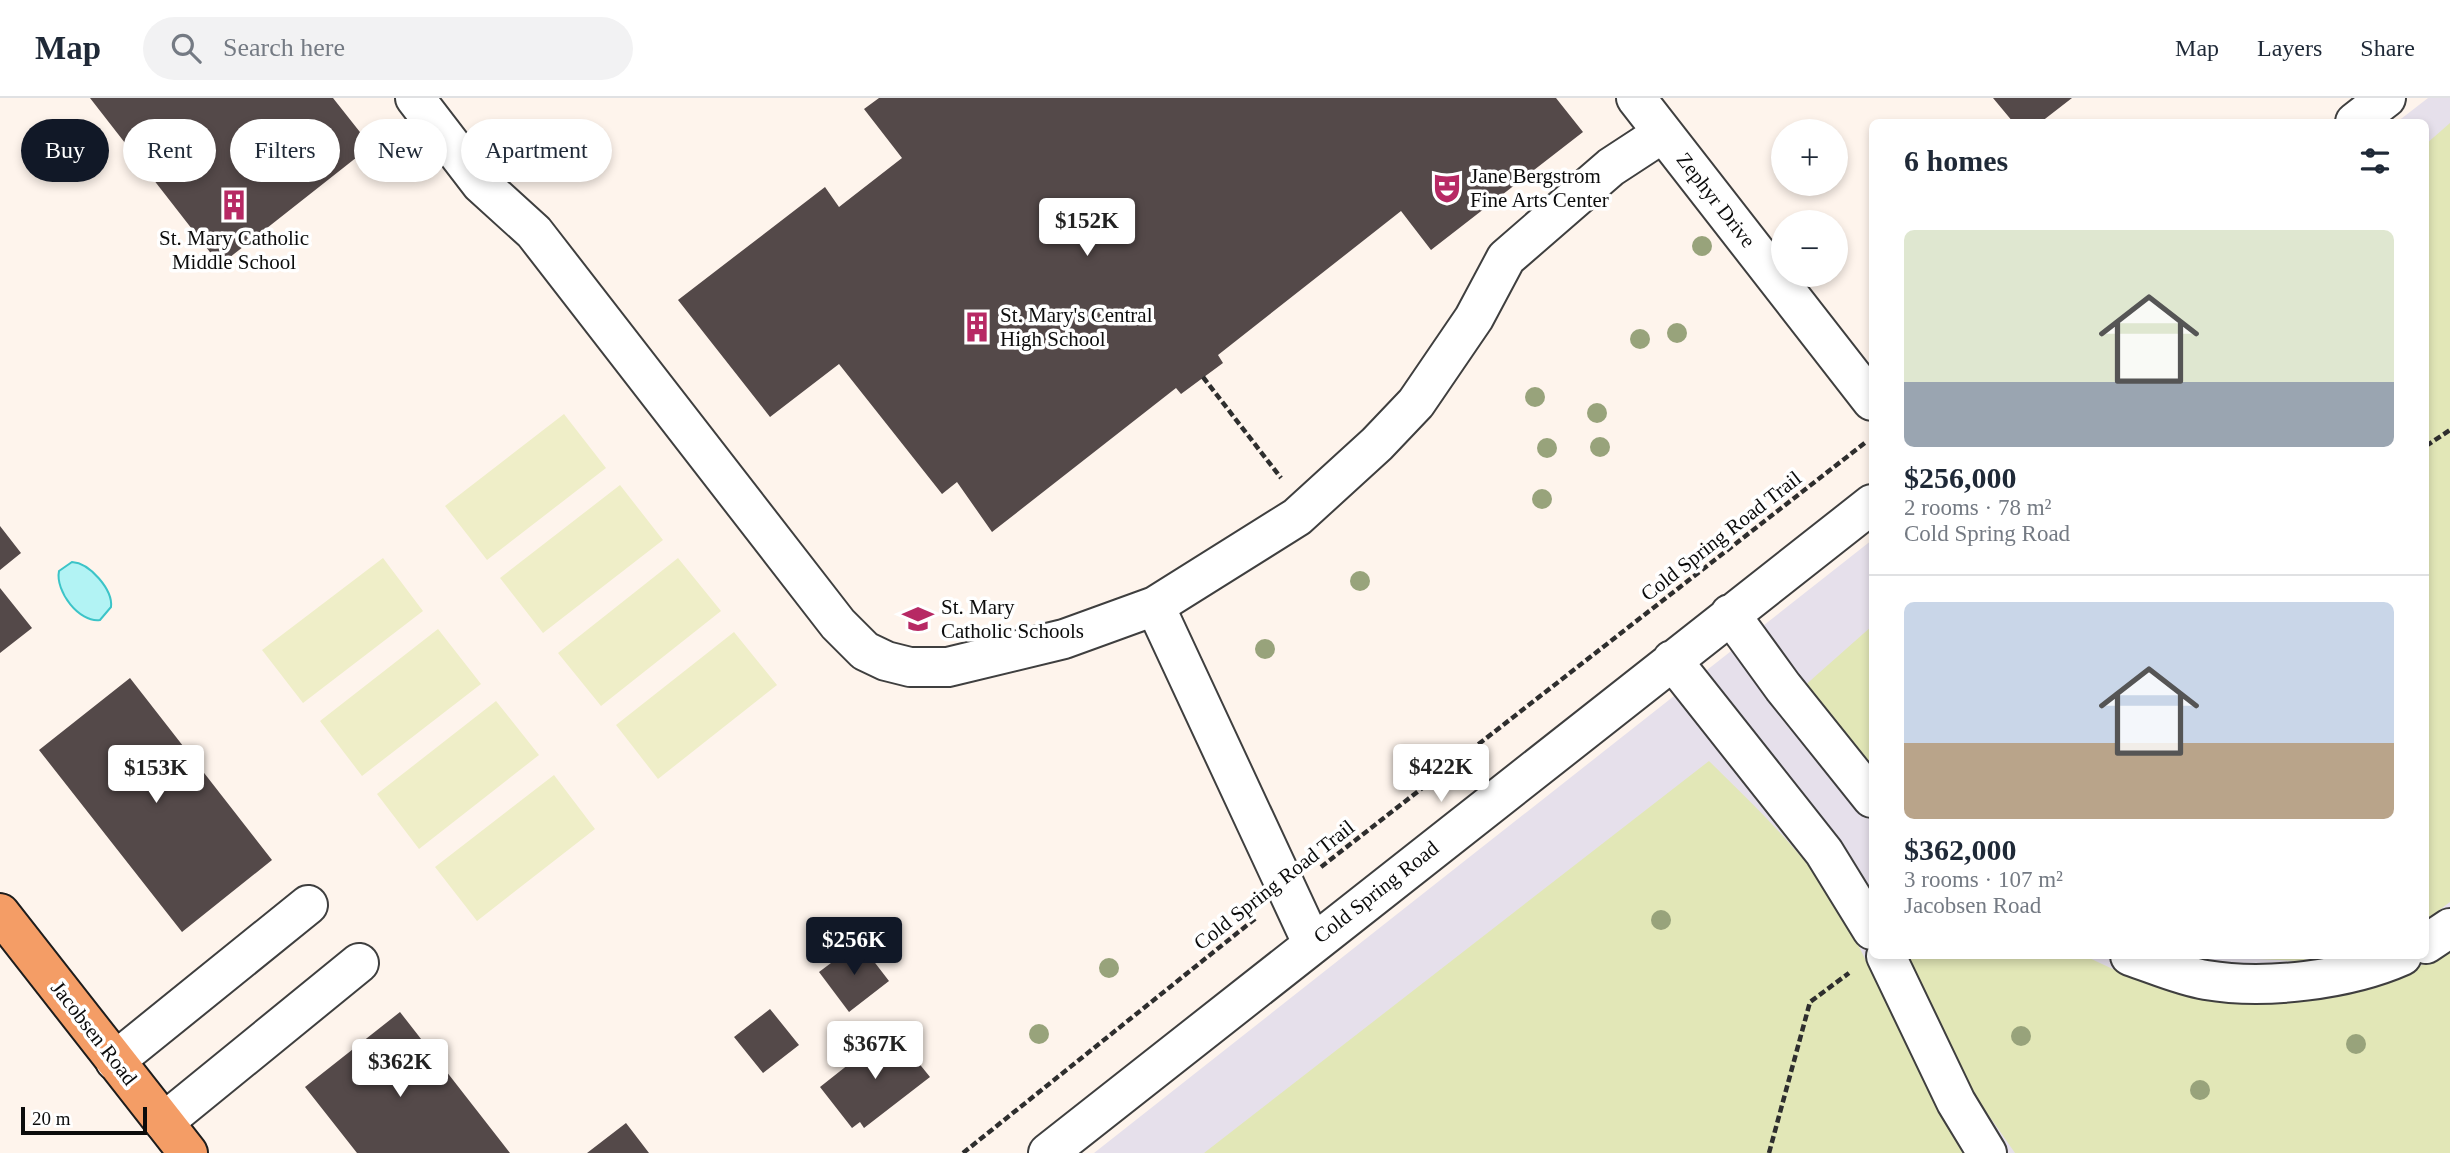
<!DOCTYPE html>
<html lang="en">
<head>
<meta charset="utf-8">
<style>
	body { margin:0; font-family:"Times New Roman",serif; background:#f2f2f3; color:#1f2937; height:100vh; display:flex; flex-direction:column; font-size:26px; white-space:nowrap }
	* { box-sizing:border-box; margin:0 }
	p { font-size:23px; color:#747a83 }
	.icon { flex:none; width:38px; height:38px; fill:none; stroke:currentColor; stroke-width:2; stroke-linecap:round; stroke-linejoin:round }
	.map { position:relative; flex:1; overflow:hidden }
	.side { position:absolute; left:1869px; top:21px; width:560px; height:840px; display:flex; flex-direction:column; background:#fff; border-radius:10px; box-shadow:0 4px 10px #0003 }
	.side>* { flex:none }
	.top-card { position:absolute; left:21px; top:21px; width:665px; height:63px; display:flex; gap:14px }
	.controls { position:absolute; left:1771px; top:21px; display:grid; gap:14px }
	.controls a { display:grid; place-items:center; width:77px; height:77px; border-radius:50%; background:#fff; box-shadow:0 4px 10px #0003; font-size:35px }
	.scale { position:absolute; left:21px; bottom:18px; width:126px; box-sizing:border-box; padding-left:7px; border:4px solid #0c0c0c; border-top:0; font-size:19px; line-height:24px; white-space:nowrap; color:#0c0c0c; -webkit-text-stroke:5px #fff; paint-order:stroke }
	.price { position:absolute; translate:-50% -60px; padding:0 16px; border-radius:7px; background:#fff; color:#222; font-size:23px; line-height:46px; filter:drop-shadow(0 2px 4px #0008) }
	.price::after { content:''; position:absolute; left:50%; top:42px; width:21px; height:16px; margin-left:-10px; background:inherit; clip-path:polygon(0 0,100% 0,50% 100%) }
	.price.selected { background:#111827; color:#fff }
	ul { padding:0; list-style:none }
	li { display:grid; align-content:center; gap:14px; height:371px; padding:0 35px }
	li+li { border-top:2px solid #e0e1e3 }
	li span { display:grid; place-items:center; height:217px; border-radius:10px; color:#555 }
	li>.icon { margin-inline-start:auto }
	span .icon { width:126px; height:126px; fill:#fffc; stroke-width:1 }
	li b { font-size:30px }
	h2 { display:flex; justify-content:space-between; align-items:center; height:84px; padding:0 35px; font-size:30px }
	.tag { padding:0 24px; border-radius:32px; background:#fff; box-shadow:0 4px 10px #0003; font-size:24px; line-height:63px }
	.tag.selected { background:#111827; color:#fff }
	header { display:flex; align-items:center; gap:42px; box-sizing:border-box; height:98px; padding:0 35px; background:#fff; border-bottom:2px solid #e0e1e3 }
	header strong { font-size:33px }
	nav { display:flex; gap:38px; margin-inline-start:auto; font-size:24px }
	.search { width:490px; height:63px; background:#f2f2f3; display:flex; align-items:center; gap:18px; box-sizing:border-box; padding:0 24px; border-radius:38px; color:#747a83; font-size:26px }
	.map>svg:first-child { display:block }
	.industrial { fill:#e6e0eb }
	.green { fill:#e2e7b7 }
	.pitch { fill:#efeec8 }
	.water { fill:#b2f3f4; stroke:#3cc4c8; stroke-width:2 }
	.building { fill:#544949 }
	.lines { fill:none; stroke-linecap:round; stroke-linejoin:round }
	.minor-casing { stroke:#3f3f3f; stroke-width:42 }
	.major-casing { stroke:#1d1d1d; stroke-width:42 }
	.path { stroke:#2e2e2e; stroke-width:4.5; stroke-dasharray:7 3.5; stroke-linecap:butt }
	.minor { stroke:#fff; stroke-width:38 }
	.major { stroke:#f49d66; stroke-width:38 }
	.tree { fill:#98a37b }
	.labels { text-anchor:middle; stroke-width:7; stroke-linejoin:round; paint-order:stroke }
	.poi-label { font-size:21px; fill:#0c0c0c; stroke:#fff; text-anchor:start }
	.street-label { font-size:21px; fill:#0c0c0c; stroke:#fff }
</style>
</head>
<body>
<header>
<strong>Map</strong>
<div class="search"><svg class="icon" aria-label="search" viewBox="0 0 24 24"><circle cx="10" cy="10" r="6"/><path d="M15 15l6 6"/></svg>Search here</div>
<nav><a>Map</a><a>Layers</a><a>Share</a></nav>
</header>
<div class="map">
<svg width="2450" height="1055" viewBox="0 0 2450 1055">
	<rect width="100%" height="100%" fill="#fef4ec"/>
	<!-- industrial -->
	<path class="industrial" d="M2428,0H2450V1055H1094L1872,442V858H2426V24H2397Z"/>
	<!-- green -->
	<path class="green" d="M2450,25V804L2426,822V46Z
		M1872,528V673L1802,590Z
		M1709,663C1758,711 1805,756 1842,814L1941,1016L1966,1055H1204Z
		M2450,852V1055H2015L1971,992L1908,858H2085L2117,873L2158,887L2403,877Z
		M2198,858H2325L2298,863Z"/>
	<!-- pitch -->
	<path class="pitch" d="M564,316L606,370L487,462L445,408Z
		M620,387L663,442L543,535L500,480Z
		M383,460L423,513L303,605L262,552Z
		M678,460L721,513L601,608L558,555Z
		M438,531L481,586L362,678L320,623Z
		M734,534L777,587L658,681L616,627Z
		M496,603L539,657L419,751L377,696Z
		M554,677L595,731L477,823L435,769Z"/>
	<!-- water -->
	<path class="water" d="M72,464C90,465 113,492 111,509L100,522C79,525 55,493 59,473Z"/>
	<!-- building -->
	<path class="building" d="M90,0H333L371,48L220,167Z
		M879,0H1556L1583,34L1431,152L1401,113L1218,257L1223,265L1181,296L1176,290L992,434L957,384L942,396L839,266L770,319L678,202L825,89L839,109L902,60L864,11Z
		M1993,0H2072L2041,24H2013Z
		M0,428L21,455L0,472Z
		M0,490L32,530L0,555Z
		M130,580L272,762L182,834L39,652Z
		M859,844L889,883L849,914L819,874Z
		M770,911L799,947L763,975L734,939Z
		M400,914L510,1055H357L305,989Z
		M892,932L930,979L864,1030L860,1024L852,1030L820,989Z
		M626,1025L649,1055H587Z"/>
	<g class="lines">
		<!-- minor casing -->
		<g class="minor-casing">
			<path id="minor" d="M415,0L481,86L534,134L838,526L865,553L886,563L910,569H948L1064,541L1155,508L1297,419L1377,346L1416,305L1474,220L1506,160L1611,69L1663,35
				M1636,0L1872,303
				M2355,24L2386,0
				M1155,508L1312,845
				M1730,516L1783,589L1872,700
				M1672,562L1824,754L1872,832
				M2426,846L2450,830
				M1886,858L1956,1004L1987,1055
				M2130,858C2154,866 2181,878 2206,882C2265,892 2348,882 2402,858
				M115,963L308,807
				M164,1024L359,865
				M1048,1055L1872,406"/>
		</g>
		<!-- major casing -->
		<g class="major-casing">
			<path id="major" d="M0,815L188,1055"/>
		</g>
		<!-- path -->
		<path class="path" d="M1203,279L1281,380
			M2426,348L2450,332
			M1321,769L1866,344
			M963,1055L1256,820
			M1769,1055L1810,904L1849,875"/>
		<!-- minor -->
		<use href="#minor" class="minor"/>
		<!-- major -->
		<use href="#major" class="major"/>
	</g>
	<!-- trees -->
	<g class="tree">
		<circle cx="1702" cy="148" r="10"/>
		<circle cx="1677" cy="235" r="10"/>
		<circle cx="1640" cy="241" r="10"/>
		<circle cx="1535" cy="299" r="10"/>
		<circle cx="1597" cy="315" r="10"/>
		<circle cx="1600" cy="349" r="10"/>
		<circle cx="1547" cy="350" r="10"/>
		<circle cx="1542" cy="401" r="10"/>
		<circle cx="1360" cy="483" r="10"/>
		<circle cx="1265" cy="551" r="10"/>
		<circle cx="1661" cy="822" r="10"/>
		<circle cx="1109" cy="870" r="10"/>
		<circle cx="1039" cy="936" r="10"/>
		<circle cx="2021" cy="938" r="10"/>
		<circle cx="2356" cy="946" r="10"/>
		<circle cx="2200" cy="992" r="10"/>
	</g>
	<!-- icons -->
	<defs>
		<g id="theatre-bare" transform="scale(2.415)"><path d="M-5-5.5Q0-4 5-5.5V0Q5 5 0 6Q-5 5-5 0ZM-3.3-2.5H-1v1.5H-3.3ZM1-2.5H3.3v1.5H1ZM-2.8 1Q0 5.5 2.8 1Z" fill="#b72964" stroke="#fff" stroke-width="2.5" paint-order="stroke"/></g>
		<g id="building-bare" transform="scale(2.415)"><path d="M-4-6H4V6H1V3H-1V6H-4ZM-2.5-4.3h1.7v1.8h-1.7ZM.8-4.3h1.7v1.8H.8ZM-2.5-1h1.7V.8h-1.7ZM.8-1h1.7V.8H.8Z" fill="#b72964" stroke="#fff" stroke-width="2.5" paint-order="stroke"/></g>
		<g id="school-bare" transform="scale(2.415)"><path d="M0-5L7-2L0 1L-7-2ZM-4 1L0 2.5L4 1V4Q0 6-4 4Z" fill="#b72964" stroke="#fff" stroke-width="2.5" paint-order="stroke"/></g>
	</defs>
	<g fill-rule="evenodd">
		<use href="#theatre-bare" x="1447" y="90"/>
		<use href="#building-bare" x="234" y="107"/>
		<use href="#building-bare" x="977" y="229"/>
		<use href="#school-bare" x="918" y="521"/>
	</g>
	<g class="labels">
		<!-- poi labels -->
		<g class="poi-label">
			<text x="1470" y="85">Jane Bergstrom<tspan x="1470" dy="24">Fine Arts Center</tspan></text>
			<text x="234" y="147" text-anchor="middle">St. Mary Catholic<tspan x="234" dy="24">Middle School</tspan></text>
			<text x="1000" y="224">St. Mary's Central<tspan x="1000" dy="24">High School</tspan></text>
			<text x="941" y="516">St. Mary<tspan x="941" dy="24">Catholic Schools</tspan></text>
		</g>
		<!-- street labels -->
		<g class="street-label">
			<text transform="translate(1716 102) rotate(52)" y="7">Zephyr Drive</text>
			<text transform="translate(1721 438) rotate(-38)" y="7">Cold Spring Road Trail</text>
			<text transform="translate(1274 787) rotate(-38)" y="7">Cold Spring Road Trail</text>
			<text transform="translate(1376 794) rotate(-38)" y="7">Cold Spring Road</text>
			<text transform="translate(94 935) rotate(52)" y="7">Jacobsen Road</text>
		</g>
	</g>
</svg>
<div class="controls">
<a>+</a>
<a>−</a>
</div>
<div class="scale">20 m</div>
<b class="price" style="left:1087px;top:160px">$152K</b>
<b class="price" style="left:1441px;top:706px">$422K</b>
<b class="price" style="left:156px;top:707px">$153K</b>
<b class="price selected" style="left:854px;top:879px">$256K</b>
<b class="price" style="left:875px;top:983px">$367K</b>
<b class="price" style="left:400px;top:1001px">$362K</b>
<div class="top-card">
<a class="tag selected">Buy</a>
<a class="tag">Rent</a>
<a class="tag">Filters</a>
<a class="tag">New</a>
<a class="tag">Apartment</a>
</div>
<section class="side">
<h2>6 homes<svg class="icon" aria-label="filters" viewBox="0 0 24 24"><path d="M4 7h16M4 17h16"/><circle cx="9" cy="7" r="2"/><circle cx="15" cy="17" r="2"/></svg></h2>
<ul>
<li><span style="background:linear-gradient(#dfe7d0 70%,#9aa5b1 0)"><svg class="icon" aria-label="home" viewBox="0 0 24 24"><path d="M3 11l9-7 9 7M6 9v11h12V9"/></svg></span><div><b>$256,000</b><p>2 rooms · 78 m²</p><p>Cold Spring Road</p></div></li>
<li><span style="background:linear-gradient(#c9d6e8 65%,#b9a48a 0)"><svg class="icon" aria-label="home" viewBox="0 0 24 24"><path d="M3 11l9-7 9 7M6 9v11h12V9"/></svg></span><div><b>$362,000</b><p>3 rooms · 107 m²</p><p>Jacobsen Road</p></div></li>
</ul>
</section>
</div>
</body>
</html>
